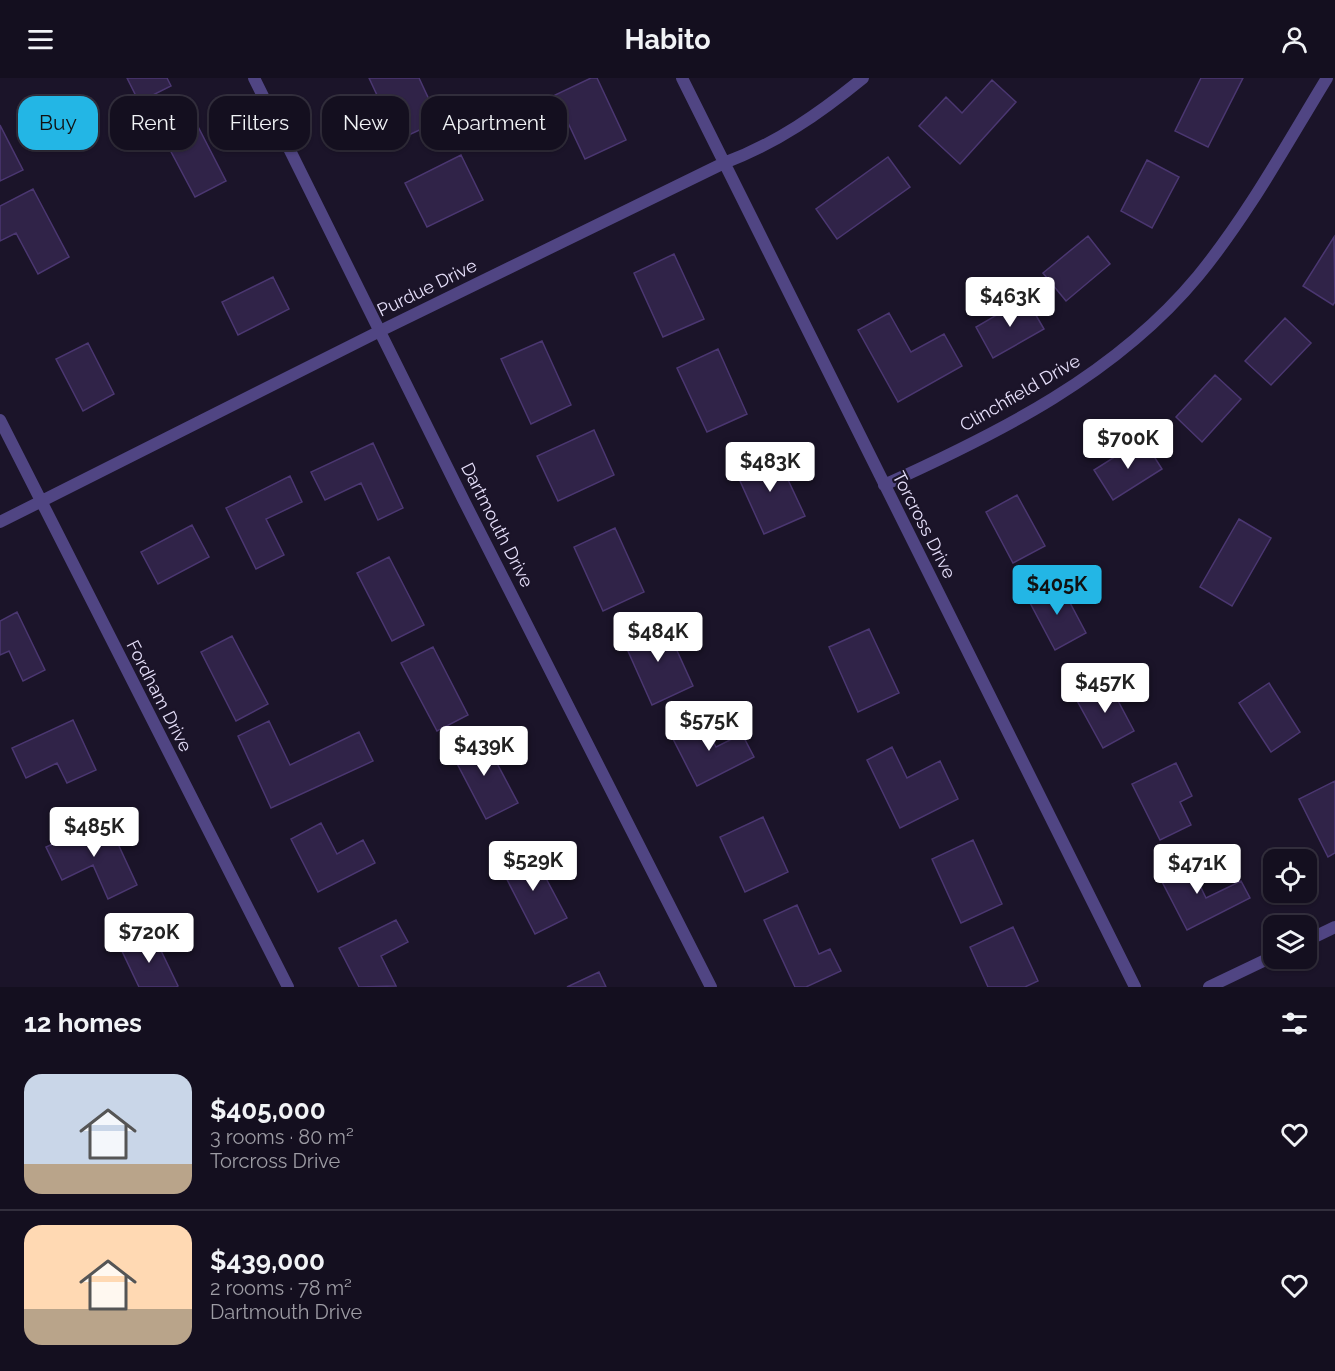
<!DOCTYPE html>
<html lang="en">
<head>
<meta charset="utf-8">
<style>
	body { margin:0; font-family:Raleway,sans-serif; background:#1d1828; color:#f1f3f6; height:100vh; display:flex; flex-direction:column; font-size:22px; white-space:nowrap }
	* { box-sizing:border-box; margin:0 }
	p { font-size:20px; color:#9d9ca4 }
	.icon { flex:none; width:33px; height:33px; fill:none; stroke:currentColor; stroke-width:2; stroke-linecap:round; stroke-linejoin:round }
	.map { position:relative; height:909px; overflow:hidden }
	.panel { display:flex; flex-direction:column; background:#140f1f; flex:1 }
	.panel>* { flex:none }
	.top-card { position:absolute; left:18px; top:18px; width:600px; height:54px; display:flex; gap:12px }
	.buttons { position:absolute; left:1263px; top:771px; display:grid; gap:12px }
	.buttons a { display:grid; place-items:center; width:54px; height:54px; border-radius:12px; background:#140f1f; box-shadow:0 2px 4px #0004,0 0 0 2px #332f3d; font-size:30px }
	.price { position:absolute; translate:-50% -51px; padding:0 14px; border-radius:6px; background:#fff; color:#222; font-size:20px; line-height:39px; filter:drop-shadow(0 2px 3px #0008) }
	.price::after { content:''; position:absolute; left:50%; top:36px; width:18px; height:14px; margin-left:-9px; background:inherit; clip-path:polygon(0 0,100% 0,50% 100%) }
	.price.selected { background:#23b6e5; color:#111 }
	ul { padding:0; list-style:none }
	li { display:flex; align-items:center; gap:18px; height:150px; padding:0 24px }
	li+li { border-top:2px solid #332f3d }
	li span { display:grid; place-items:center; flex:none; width:168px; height:120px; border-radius:18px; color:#555 }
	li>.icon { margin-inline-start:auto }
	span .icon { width:72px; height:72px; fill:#fffc; stroke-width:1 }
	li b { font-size:26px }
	h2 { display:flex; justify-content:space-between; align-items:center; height:72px; padding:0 24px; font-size:26px }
	.pill { padding:0 21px; border-radius:18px; background:#140f1f; box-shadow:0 2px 4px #0004,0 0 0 2px #332f3d; font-size:21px; line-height:54px }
	.pill.selected { background:#23b6e5; color:#111 }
	header { display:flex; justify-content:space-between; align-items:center; height:78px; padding:0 24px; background:#140f1f; font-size:27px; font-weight:700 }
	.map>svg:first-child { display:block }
	.building { fill:#302348; stroke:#4b3771; stroke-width:1.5 }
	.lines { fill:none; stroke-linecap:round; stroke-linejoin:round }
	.street { stroke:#504583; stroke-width:12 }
	.labels { text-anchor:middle; stroke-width:4.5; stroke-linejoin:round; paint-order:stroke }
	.street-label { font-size:18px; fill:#e7e0fb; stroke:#1b1429 }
</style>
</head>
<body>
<header><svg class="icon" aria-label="menu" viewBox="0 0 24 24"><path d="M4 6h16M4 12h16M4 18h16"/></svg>Habito<svg class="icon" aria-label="person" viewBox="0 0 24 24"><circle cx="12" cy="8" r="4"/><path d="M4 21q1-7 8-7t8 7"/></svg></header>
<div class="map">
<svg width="1335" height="909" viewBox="0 0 1335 909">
	<rect width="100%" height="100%" fill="#1b1429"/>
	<!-- building -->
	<path class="building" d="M127,0H167L171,8L139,24Z
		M369,0H419L439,43L398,62Z
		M591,0H597L626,62L585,81L555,17Z
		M1201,0H1243L1208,69L1175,53Z
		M992,2L1016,24L960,86L919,48L946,19L962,35Z
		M191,35L226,103L195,119L159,51Z
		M0,47L23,92L0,103Z
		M461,77L483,122L427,149L405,105Z
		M888,79L910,109L837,161L816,131Z
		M1147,82L1179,99L1152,150L1121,133Z
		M33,111L69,179L38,196L16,155L0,163V128Z
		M1088,158L1110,186L1066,223L1043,195Z
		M1334,159L1335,224L1333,227L1303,208Z
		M674,176L704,241L663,259L634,195Z
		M273,199L289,231L238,257L222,224Z
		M1026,220L1044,251L993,280L976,249Z
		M889,235L911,274L944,256L962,288L898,324L858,252Z
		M1285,240L1311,265L1271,307L1245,283Z
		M542,263L571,327L531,346L501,281Z
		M88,265L114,316L83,333L56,281Z
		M718,271L747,336L707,354L677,290Z
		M1215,297L1241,321L1202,364L1176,339Z
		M594,352L614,397L558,423L537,378Z
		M1143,361L1162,391L1113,422L1094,392Z
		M373,365L403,430L378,442L361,405L325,422L311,394Z
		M775,374L805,438L764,456L735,392Z
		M290,398L302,424L266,441L284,477L256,491L226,430Z
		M1017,417L1045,468L1013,485L986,434Z
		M1239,441L1271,460L1232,528L1200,509Z
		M192,447L209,479L158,506L141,474Z
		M615,450L644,514L603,533L574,469Z
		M389,479L424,547L392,563L357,495Z
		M1059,504L1086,555L1055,572L1028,521Z
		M17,534L45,592L23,603L9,573L0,577V543Z
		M664,544L693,608L652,627L623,562Z
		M869,551L899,615L858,634L829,569Z
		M232,558L268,626L236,643L201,574Z
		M433,569L468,637L437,653L401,585Z
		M1107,602L1134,653L1103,670L1075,619Z
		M1269,605L1300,654L1271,674L1239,625Z
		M701,639L716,669L742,656L754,679L697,708L670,655Z
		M73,642L96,692L67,705L57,685L26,700L12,670Z
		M269,643L290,687L359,654L373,683L271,730L238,658Z
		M482,657L518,725L486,741L451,674Z
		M892,669L907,700L940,683L958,721L900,750L867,682Z
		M1176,685L1192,718L1180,724L1191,747L1160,762L1132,706Z
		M1335,703V775L1328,779L1299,721Z
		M763,739L788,794L745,814L720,759Z
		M106,740L137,807L108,821L93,787L62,802L46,769Z
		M321,745L337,776L363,762L375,785L318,814L291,761Z
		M973,762L1002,826L961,845L932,781Z
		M531,772L567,840L535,856L500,788Z
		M1186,779L1206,820L1241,803L1250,820L1187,852L1157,794Z
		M797,827L819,876L830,871L841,893L806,909H795L764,842Z
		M396,842L408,864L381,878L396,908L359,909L339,870Z
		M1013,849L1038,903L1025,909H988L970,869Z
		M153,856L178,908L176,909H139L121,871Z
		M599,894L606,909H567Z"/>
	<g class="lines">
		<!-- street -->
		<path class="street" d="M254,0L464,423L711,909
			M682,0L1135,909
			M0,342L288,909
			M884,407C999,355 1116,297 1198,198C1248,137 1286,67 1327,0
			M0,444L380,253L724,85C776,66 820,35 863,0
			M1306,863L1335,849
			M1209,909L1274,878"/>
	</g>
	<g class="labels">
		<!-- street labels -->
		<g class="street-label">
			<text transform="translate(427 210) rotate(-26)" y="6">Purdue Drive</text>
			<text transform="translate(1020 315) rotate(-30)" y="6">Clinchfield Drive</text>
			<text transform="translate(497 447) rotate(63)" y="6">Dartmouth Drive</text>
			<text transform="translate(924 447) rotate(63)" y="6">Torcross Drive</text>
			<text transform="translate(159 618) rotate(63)" y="6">Fordham Drive</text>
		</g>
	</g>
</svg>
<div class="buttons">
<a><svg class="icon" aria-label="locate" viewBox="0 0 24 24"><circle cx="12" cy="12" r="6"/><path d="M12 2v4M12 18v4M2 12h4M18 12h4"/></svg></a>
<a><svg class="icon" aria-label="layers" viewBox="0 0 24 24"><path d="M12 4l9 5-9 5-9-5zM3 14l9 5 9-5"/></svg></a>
</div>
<b class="price" style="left:1010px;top:250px">$463K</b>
<b class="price" style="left:1128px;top:392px">$700K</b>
<b class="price" style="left:770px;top:415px">$483K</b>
<b class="price selected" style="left:1057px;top:538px">$405K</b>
<b class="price" style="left:658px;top:585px">$484K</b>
<b class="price" style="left:1105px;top:636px">$457K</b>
<b class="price" style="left:709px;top:674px">$575K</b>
<b class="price" style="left:484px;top:699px">$439K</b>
<b class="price" style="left:94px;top:780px">$485K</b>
<b class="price" style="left:533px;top:814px">$529K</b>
<b class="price" style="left:1197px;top:817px">$471K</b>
<b class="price" style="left:149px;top:886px">$720K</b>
<div class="top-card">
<a class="pill selected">Buy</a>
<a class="pill">Rent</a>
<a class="pill">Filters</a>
<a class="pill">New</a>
<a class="pill">Apartment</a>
</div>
</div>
<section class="panel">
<h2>12 homes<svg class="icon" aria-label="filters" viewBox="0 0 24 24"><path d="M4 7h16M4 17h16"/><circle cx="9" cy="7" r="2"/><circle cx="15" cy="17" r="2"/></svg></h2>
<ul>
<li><span style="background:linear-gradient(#c9d6e8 75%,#b9a48a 0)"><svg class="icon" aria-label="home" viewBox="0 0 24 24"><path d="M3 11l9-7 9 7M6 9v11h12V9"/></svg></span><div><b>$405,000</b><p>3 rooms · 80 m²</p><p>Torcross Drive</p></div><svg class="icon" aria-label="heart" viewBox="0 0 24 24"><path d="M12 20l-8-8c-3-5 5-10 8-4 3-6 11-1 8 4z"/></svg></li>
<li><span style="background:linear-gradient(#ffd9b3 70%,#b9a48a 0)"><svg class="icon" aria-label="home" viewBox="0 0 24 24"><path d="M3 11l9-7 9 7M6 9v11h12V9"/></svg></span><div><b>$439,000</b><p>2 rooms · 78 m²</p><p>Dartmouth Drive</p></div><svg class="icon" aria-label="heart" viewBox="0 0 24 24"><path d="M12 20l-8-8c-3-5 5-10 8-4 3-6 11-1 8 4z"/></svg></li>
</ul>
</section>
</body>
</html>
